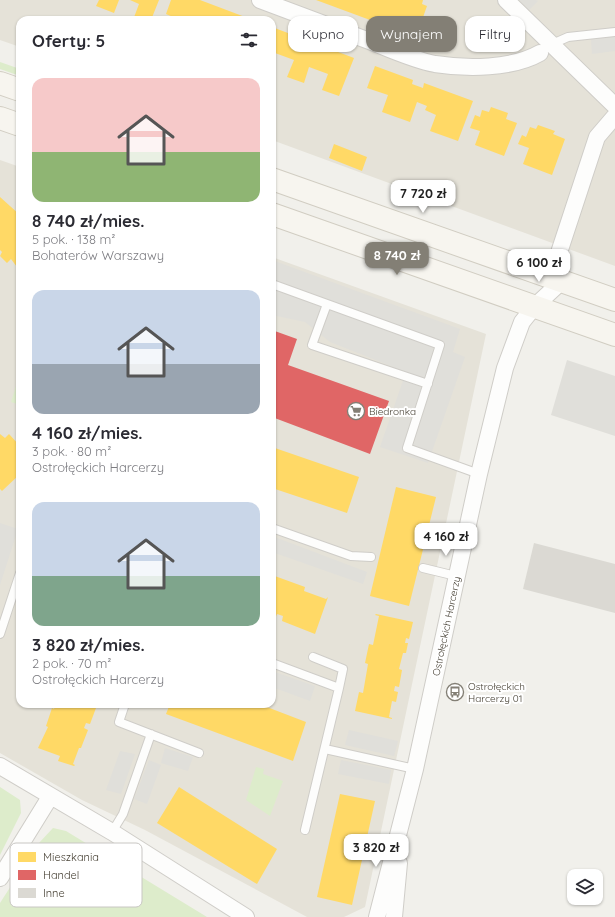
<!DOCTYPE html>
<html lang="pl">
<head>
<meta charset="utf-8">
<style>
	body { margin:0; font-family:Quicksand,sans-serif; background:#f7f7f7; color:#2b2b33; height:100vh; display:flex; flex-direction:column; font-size:15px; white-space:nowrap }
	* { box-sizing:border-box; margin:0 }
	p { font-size:13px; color:#7c7c81 }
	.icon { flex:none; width:22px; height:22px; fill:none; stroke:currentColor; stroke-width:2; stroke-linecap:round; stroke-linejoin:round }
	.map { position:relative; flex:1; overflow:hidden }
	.sheet { position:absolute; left:16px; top:16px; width:260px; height:692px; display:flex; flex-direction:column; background:#fff; border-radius:12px; box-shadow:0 1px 3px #0004 }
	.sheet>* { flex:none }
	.guide { position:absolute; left:288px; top:16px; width:267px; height:36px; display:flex; gap:8px }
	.buttons { position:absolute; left:567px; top:869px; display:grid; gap:8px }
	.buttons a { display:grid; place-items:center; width:36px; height:36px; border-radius:8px; background:#fff; box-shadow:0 1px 3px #0004; font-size:20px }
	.price { position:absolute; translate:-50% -34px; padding:0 9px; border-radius:8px; background:#fff; color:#222; font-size:13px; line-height:26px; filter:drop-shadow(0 1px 2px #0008) }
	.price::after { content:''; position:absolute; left:50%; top:24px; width:12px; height:9px; margin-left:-6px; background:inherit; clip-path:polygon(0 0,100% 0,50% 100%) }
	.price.current { background:#837f75; color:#fff }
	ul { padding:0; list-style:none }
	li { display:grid; align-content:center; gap:8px; height:212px; padding:0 16px }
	li span { display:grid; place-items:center; height:124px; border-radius:12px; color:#555 }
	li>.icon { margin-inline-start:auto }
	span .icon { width:72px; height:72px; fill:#fffc; stroke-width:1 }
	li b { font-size:17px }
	h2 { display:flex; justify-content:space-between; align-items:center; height:48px; padding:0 16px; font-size:17px }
	.tag { padding:0 14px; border-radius:12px; background:#fff; box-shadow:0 1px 3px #0004; font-size:14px; line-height:36px }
	.tag.current { background:#837f75; color:#fff }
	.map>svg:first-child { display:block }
	.residential { fill:#e5e2d8 }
	.green { fill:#ddeccb }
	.parking { fill:#e0dfda }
	.homes { fill:#ffd966 }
	.shops { fill:#e06666 }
	.building { fill:#dbd9d3 }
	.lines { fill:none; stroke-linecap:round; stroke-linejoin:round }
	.service-casing { stroke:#cfcdc8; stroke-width:10 }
	.minor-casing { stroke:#cfcdc8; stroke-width:18 }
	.secondary-casing { stroke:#d1cdc2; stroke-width:24 }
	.service { stroke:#fdfdfc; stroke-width:8 }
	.minor { stroke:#fdfdfc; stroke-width:16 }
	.secondary { stroke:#f7f5ef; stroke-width:22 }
	.labels { text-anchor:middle; stroke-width:4; stroke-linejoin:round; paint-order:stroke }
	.poi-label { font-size:10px; fill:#484236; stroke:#fff; text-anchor:start }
	.street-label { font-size:10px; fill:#484236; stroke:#fff }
	.key { fill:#fff; stroke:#c8c6c3; stroke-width:1 }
	.key-label { font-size:11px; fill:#484236 }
</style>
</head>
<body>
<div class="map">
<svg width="615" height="917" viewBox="0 0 615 917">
	<rect width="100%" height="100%" fill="#f1f0eb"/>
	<!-- residential -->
	<path class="residential" d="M0,0H615V266L272,140V20H20V47L0,40Z
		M0,160L20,167V704H272V257L486,334L365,907L344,917H307L145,830L82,800L0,753Z"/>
	<!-- green -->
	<path class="green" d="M0,62L20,69V76L0,69Z
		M20,380V405L11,402L17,383Z
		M256,767L264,769L263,774L283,781L270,816L246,800Z
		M0,787L20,800L21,813L0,855Z
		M53,828L66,831L207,917H0V903L38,844Z"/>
	<!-- parking -->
	<path class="parking" d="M519,0H536L538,1L529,10Z
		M615,36V51L592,54L591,39Z
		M272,260L460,329L453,352L465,357L428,463L380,447L406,372L330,342L305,322L272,315Z
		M567,360L615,376V436L551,415Z
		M0,523L18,529L0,585Z
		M272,536L367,572L363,584L272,552Z
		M272,671L315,686L310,701L272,687Z
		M349,730L398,741L394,756L345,745Z
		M165,748L193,757L188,771L161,763Z
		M120,751L135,754L121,794L106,790Z
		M149,760L161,765L147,804L134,799Z
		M341,760L391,770L389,784L338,774Z"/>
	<!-- homes -->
	<path class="homes" d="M99,0H119L114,13L96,6Z
		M130,0H159L151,20H133L139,4Z
		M171,0H200L253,20H180L166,14Z
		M316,0H423L422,4L427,6L416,37Z
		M272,27L354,58L339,96L322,90L328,74L309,67L304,83L287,77L294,60L275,53L272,61Z
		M375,66L413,80L412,84L423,88L424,83L473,101L458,141L430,131L436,115L425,110L427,106L417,102L410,122L382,112L388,95L367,88Z
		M491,107L508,113L506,119L517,123L504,156L475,145L480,131L470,128L475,115L480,117L482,110L489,112Z
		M538,125L555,131L553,134L565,139L552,175L523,164L529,148L518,144L522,135L526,137L530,127L536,129Z
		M334,144L367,157L362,171L329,158Z
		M0,197L20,215V271L11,259L7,263L0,256L2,252L0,250Z
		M0,434L5,438L9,434L20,446L17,451L20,455V469L16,473L19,475L2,491L0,489Z
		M272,447L359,477L347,513L272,488Z
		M396,487L436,497L409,606L370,596Z
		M272,575L305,587L304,591L326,599L328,597L315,634L282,621L283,616L277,614L275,619L272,618Z
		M376,614L413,622L409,639L406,638L405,643H408L406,653H403L399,669L402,670L399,687L395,686L394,691L398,692L396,702L392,701L389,717L392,718V719L355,711L359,692L363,693L368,664L365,663L369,644L373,645L379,616L375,615Z
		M56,704H95L94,707L96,708L90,724L86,723L84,728L88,730L81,748H79L73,764L75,765L74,766L58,761L60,756L38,748L48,727L46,726L52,708L54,709Z
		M170,704H259L306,722L293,761L166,714Z
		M179,787L277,849L257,884L157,823Z
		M340,794L375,801L352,905L317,897Z"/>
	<!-- shops -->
	<path class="shops" d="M272,330L297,339L288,365L389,401L370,454L272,417Z"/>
	<!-- building -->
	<path class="building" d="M534,543L615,564V613L523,589Z"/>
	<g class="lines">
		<!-- service casing -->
		<g class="service-casing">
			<path id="service" d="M550,45L568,37L615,32
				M272,284L440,345L407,448L479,474
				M327,304L312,345L428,384
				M272,528L351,556L371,557
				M423,568L456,576
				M0,634L20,573
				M313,657L343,669L339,688
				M272,663L339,688L305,830
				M125,704L119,722L199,753
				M325,749L415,769
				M112,832L123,814L151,734"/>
		</g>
		<!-- minor casing -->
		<g class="minor-casing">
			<path id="minor" d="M260,0C297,14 334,28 372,42C392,50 414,60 435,64C467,69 512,69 540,53
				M506,0L615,106
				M551,277L597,137L615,116
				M0,766L112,832L246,917
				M0,878L50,797
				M377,917L415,769L479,474L505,368L522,322L534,307L562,281
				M394,917L399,863"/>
		</g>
		<!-- secondary casing -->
		<g class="secondary-casing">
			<path id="secondary" d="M0,83L20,90
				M0,118L20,125
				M272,179L615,300
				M272,214L615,335"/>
		</g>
		<!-- service -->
		<use href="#service" class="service"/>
		<!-- minor -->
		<use href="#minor" class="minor"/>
		<!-- secondary -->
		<use href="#secondary" class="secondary"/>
	</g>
	<!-- icons -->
	<defs>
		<g id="supermarket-ring" transform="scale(0.9)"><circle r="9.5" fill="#fff" stroke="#837f75" stroke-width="1.5"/><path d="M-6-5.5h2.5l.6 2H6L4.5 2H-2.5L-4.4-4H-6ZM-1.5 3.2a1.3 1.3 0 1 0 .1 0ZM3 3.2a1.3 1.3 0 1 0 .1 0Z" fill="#837f75"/></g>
		<g id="bus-ring" transform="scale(0.9)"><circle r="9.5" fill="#fff" stroke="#837f75" stroke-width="1.5"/><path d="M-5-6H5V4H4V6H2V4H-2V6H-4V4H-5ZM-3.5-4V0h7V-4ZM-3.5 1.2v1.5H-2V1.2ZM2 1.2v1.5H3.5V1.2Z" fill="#837f75"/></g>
	</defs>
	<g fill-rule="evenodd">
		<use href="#supermarket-ring" x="356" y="411"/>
		<use href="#bus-ring" x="455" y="692"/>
	</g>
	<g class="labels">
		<!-- poi labels -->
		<g class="poi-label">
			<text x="369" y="415">Biedronka</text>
			<text x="468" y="690">Ostrołęckich<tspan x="468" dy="12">Harcerzy 01</tspan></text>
		</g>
		<!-- street labels -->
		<g class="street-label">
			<text transform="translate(446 626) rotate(-78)" y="4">Ostrołęckich Harcerzy</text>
		</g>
	</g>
	<!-- legend -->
	<rect x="10" y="843" width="132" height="64" rx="6" class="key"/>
	<rect x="18" y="852" width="18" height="10" fill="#ffd966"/>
	<rect x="18" y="870" width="18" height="10" fill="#e06666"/>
	<rect x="18" y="888" width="18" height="10" fill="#dbd9d3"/>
	<g class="key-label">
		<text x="43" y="861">Mieszkania</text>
		<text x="43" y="879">Handel</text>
		<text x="43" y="897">Inne</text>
	</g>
</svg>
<div class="buttons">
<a><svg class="icon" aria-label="layers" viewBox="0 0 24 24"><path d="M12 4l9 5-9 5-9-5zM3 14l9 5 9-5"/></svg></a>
</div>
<b class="price" style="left:423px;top:214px">7 720 zł</b>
<b class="price current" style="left:397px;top:276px">8 740 zł</b>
<b class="price" style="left:539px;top:283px">6 100 zł</b>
<b class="price" style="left:446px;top:557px">4 160 zł</b>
<b class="price" style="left:376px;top:868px">3 820 zł</b>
<div class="guide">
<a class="tag">Kupno</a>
<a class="tag current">Wynajem</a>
<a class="tag">Filtry</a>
</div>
<section class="sheet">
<h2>Oferty: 5<svg class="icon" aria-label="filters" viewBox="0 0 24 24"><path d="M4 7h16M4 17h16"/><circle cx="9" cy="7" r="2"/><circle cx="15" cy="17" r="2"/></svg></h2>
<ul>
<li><span style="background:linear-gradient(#f6c9c9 60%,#8fb573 0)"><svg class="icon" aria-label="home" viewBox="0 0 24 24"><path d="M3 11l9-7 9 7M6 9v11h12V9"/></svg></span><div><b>8 740 zł/mies.</b><p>5 pok. · 138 m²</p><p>Bohaterów Warszawy</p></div></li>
<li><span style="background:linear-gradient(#c9d6e8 60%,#9aa5b1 0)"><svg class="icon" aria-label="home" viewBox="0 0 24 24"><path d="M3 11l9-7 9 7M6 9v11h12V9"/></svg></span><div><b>4 160 zł/mies.</b><p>3 pok. · 80 m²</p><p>Ostrołęckich Harcerzy</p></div></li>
<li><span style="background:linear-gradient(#c9d6e8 60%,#7fa58c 0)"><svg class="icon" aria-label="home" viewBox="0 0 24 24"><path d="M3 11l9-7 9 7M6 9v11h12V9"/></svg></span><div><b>3 820 zł/mies.</b><p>2 pok. · 70 m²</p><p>Ostrołęckich Harcerzy</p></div></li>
</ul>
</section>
</div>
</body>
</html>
